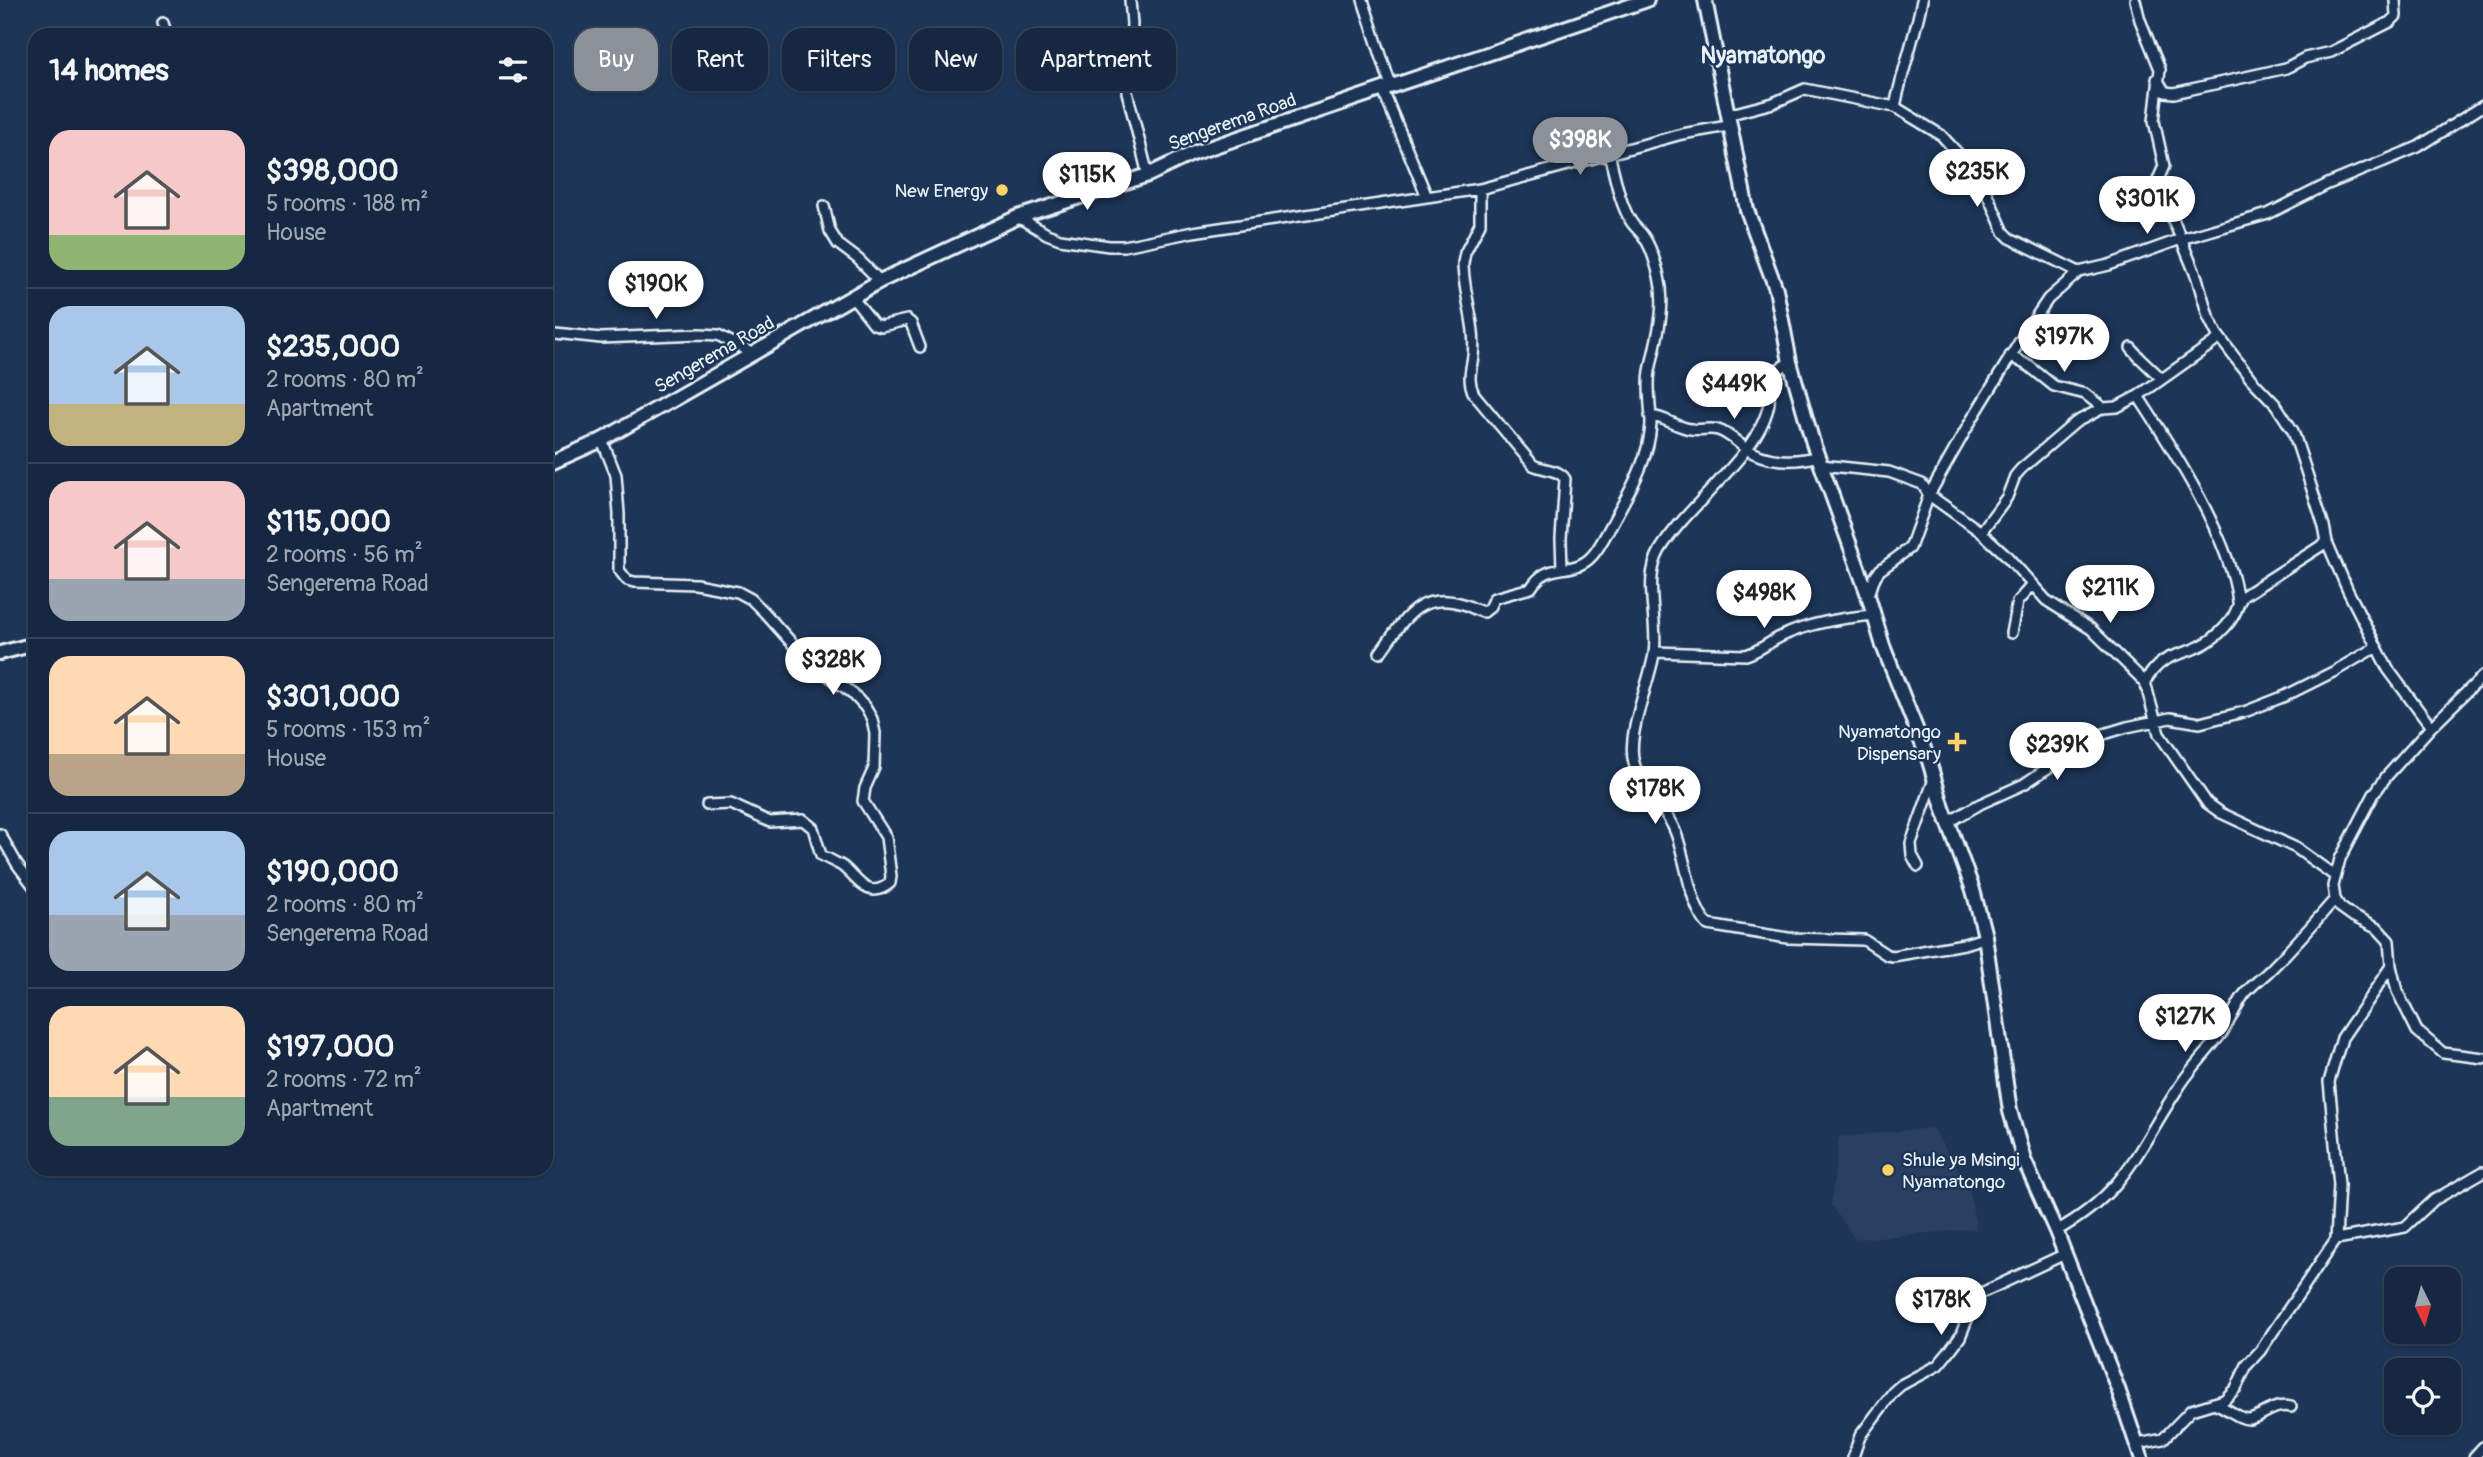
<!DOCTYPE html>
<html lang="en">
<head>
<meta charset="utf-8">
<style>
	body { margin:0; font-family:Pangolin,sans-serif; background:#23344c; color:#f1f3f6; height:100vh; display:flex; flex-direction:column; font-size:26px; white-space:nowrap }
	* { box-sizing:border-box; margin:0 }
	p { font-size:23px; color:#9ea6b1 }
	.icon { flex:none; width:38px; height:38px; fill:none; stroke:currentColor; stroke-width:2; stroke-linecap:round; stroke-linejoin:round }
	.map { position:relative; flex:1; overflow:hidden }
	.details { position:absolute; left:28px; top:28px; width:525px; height:1148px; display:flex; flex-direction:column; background:#162841; border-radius:21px; box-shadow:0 2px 5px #0004,0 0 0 2px #35445a }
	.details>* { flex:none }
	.top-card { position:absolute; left:574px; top:28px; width:665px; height:63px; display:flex; gap:14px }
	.needle { width:46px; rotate:175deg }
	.controls { position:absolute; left:2384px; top:1267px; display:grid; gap:14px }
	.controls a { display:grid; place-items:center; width:77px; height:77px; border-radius:14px; background:#162841; box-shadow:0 2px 5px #0004,0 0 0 2px #35445a; font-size:35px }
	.price { position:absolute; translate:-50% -60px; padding:0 16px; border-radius:24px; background:#fff; color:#222; font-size:23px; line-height:46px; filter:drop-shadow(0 2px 4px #0008) }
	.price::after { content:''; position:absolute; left:50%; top:42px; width:21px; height:16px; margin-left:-10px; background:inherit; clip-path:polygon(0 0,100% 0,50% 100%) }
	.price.active { background:#8c9099; color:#fff }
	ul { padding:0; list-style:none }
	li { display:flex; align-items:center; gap:21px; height:175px; padding:0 21px }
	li+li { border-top:2px solid #35445a }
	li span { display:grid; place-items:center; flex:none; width:196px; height:140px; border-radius:21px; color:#555 }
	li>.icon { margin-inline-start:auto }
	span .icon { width:84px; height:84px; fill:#fffc; stroke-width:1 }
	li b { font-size:30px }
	h2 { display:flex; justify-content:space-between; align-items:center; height:84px; padding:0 21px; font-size:30px }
	.pill { padding:0 24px; border-radius:21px; background:#162841; box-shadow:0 2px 5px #0004,0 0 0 2px #35445a; font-size:24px; line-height:63px }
	.pill.active { background:#8c9099; color:#fff }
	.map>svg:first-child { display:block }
	.built { fill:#2a4162 }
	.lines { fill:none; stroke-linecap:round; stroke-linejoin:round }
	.street-casing { stroke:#e8f1f8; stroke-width:14 }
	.secondary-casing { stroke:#e8f1f8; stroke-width:18 }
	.street { stroke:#1d3557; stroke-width:9 }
	.secondary { stroke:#1d3557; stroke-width:12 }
	.poi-dot { fill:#ffd166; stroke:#1d3557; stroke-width:2.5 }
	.labels { text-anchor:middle; stroke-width:5; stroke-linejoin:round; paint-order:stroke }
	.street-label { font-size:19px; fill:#e8f1f8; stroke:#1d3557 }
	.poi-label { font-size:19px; fill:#e8f1f8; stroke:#1d3557; text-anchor:end }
	.quarter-label { font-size:23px; font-weight:bold; fill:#e8f1f8; stroke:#1d3557 }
</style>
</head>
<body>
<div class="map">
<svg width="2483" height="1457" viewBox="0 0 2483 1457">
	<rect width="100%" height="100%" fill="#1d3557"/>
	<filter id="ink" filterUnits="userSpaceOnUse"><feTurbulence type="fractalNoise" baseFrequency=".0143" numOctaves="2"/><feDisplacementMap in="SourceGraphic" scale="14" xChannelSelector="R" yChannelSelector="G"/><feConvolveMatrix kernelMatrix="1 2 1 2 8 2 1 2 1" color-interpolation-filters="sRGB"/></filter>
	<g filter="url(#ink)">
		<!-- built -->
		<path class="built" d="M1932,1128L1969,1187L1976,1229L1855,1239L1831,1205L1839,1137Z"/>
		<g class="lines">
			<!-- street casing -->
			<g class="street-casing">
				<path id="street" d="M1130,0L1132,24L1127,92L1148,175
					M1363,0L1391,86
					M2135,0L2140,20L2160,69L2154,121L2164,166L2157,182L2159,198L2171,215L2181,239L2197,278L2208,316L2217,334L2251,379L2276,405L2293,431L2324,526L2327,542L2348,591L2388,669L2431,727
					M163,23L167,35
					M2157,79L2165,92L2174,93L2286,68L2305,58L2331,52L2390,22L2396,16L2395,0
					M1382,88L1427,197
					M1895,107C1902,71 1915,37 1922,0
					M1727,115L1773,103L1805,89L1895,107L1941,135L1966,162L1983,185L2004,232L2010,238L2079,272
					M1480,189V224L1465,253L1463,263C1463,294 1477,325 1473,356C1471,370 1467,380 1474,394L1533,465C1543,470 1559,469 1565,479L1561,539L1562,569
					M824,206L830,231L838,244L858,259L880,281
					M1018,217L1047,234L1060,239L1109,246H1124L1193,232L1480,189L1682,134L1728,126
					M852,296L874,324L881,326L907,320L911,323L920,347
					M546,332L601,338L700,334L718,335L753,354
					M2131,348L2140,358L2161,378
					M2010,356L2029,366L2054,386L2085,394L2103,408
					M1790,362L1777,370L1768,382C1768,389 1770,396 1769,403C1761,453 1688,504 1660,550C1642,581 1659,621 1654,654C1649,684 1626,735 1634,763C1640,786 1666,808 1675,831C1686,856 1689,906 1708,925L1788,938L1864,940L1887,955L1893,956L1964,944L1984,938L1985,936
					M2138,396C2173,449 2231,540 2238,602
					M1650,416C1665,417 1676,427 1691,429C1700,431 1709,427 1718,430C1728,433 1736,441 1745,448C1765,462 1795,463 1818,456
					M602,440L616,475L619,514V570L627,580L634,582L696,584L738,592L751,599L765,613L807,660L851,692L865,707L872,719L875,733L874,768L865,788L863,801L886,837L891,876L890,883C867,902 857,877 842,866C835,862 828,859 821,855L813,828L803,820L770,822L731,804L707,805
					M1821,465L1889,472L1922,484L1929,495L1981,532L2005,554L2046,600L2091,629L2145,682L2159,734L2207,803L2221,813L2296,848L2335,876
					M1981,532L2007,497L2015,476L2021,469L2076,422L2103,408L2117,407L2138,396L2220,338
					M1869,595L1875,577L1880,570L1910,548L1929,495L1972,419L2025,333L2048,299L2079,272L2109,265L2181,239L2268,214L2328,184L2418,147L2483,106
					M2011,633L2017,602L2032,585
					M1654,652L1746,655C1759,651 1768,643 1780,637C1809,623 1841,618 1873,615
					M1380,653C1403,622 1417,590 1463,604C1471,606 1476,611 1484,612L1489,608L1494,598L1531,588C1550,557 1576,580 1596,551C1603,541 1609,529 1615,518C1631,489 1649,459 1651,424C1651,406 1647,388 1650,371C1656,339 1667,309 1659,276C1656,264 1651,247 1644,237C1640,231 1634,227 1630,220C1619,201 1615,176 1609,154
					M2483,676L2431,727L2386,777L2374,794L2340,859L2333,886L2335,899L2340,907L2354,917L2378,929L2389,941L2391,966L2397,991L2417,1031L2443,1053L2483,1058
					M2145,682C2165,647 2184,660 2212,639C2220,633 2229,624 2234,615C2238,608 2238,602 2243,596L2327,542
					M1949,822L1980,804L2024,784L2079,747L2104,734L2127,727L2170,718L2200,723L2247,711L2285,696L2333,672L2376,647
					M0,834L17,864L35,888
					M1918,866L1912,855L1911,843L1934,779
					M2056,1231C2127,1192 2137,1150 2179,1087C2191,1068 2208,1051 2222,1033C2230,1021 2235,1008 2243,996C2252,984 2264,977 2274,966C2295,945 2315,922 2335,899
					M2336,1239L2405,1227L2434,1200L2483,1172
					M2213,1403C2225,1406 2240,1420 2249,1419C2265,1416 2273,1403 2291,1407
					M2138,1444L2163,1439L2191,1410L2224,1400L2236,1388L2247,1365L2260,1351L2336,1239L2339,1185L2329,1082L2342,1038L2391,966
					M1853,1457L1860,1436L1893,1392L1901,1385L1938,1365L1948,1353L1960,1337L1977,1295L2065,1254
					M2474,1457L2483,1447"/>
			</g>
			<!-- secondary casing -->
			<g class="secondary-casing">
				<path id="secondary" d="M1705,0L1747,210L1776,289L1790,362L1813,443L1868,595L1883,646L1929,761L1943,808L1973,890L1985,936L2010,1111L2024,1160L2056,1231L2118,1389L2141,1457
					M546,465L602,440L880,281L1018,217L1148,175L1194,153L1647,0
					M0,653L35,644"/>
			</g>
			<!-- street -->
			<use href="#street" class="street"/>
			<!-- secondary -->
			<use href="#secondary" class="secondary"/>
		</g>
	</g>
	<!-- markers -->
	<g class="poi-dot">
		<circle cx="1002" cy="190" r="7"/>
		<path d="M1953.5 731.5h7v7h7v7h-7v7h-7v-7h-7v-7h7z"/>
		<circle cx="1888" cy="1170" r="7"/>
	</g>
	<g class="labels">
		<!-- street labels -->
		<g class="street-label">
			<text transform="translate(1232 121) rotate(-20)" y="7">Sengerema Road</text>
			<text transform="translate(714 354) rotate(-30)" y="7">Sengerema Road</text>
		</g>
		<!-- poi labels -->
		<g class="poi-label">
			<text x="988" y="197">New Energy</text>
			<text x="1941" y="738">Nyamatongo<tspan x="1941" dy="22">Dispensary</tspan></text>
			<text x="1902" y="1166" text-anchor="start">Shule ya Msingi<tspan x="1902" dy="22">Nyamatongo</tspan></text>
		</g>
		<!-- quarter labels -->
		<g class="quarter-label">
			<text x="1763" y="63">Nyamatongo</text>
		</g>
	</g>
</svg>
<div class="controls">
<a><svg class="needle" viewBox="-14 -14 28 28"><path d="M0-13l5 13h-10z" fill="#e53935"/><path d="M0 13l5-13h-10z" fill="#9ea6b1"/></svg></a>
<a><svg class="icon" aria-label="locate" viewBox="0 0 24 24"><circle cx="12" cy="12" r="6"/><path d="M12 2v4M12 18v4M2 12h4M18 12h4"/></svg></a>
</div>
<b class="price active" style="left:1580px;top:177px">$398K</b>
<b class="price" style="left:1977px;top:209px">$235K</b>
<b class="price" style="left:1087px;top:212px">$115K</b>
<b class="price" style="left:2147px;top:236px">$301K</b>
<b class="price" style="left:656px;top:321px">$190K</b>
<b class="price" style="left:2064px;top:374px">$197K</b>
<b class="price" style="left:1734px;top:421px">$449K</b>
<b class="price" style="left:2110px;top:625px">$211K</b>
<b class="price" style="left:1764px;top:630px">$498K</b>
<b class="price" style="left:833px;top:697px">$328K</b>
<b class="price" style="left:2057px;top:782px">$239K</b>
<b class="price" style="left:1655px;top:826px">$178K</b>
<b class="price" style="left:2185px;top:1054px">$127K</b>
<b class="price" style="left:1941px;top:1337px">$178K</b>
<div class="top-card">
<a class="pill active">Buy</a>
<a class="pill">Rent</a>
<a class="pill">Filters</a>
<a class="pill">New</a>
<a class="pill">Apartment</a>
</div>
<section class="details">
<h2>14 homes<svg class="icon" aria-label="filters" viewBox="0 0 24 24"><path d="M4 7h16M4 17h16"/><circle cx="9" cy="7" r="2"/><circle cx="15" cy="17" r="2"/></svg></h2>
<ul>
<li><span style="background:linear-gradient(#f6c9c9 75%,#8fb573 0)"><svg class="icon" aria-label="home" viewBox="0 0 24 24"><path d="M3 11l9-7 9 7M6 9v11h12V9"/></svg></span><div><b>$398,000</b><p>5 rooms · 188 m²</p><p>House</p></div></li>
<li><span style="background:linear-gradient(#a9c7e8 70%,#c2b280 0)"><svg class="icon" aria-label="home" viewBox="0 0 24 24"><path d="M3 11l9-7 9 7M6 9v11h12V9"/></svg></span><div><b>$235,000</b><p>2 rooms · 80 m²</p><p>Apartment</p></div></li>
<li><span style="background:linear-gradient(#f6c9c9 70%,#9aa5b1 0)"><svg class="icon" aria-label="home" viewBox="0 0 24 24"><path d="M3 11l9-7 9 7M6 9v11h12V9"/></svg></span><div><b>$115,000</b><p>2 rooms · 56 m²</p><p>Sengerema Road</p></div></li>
<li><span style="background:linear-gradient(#ffd9b3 70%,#b9a48a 0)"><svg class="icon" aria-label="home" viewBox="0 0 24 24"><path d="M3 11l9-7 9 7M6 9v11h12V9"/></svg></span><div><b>$301,000</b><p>5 rooms · 153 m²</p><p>House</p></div></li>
<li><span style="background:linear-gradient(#a9c7e8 60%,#9aa5b1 0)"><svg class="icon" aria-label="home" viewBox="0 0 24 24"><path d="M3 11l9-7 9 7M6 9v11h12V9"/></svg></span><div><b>$190,000</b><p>2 rooms · 80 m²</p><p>Sengerema Road</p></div></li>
<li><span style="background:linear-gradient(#ffd9b3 65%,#7fa58c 0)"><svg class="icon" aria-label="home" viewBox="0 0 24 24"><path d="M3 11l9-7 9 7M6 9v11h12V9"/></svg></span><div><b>$197,000</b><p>2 rooms · 72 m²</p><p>Apartment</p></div></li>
</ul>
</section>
</div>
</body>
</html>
